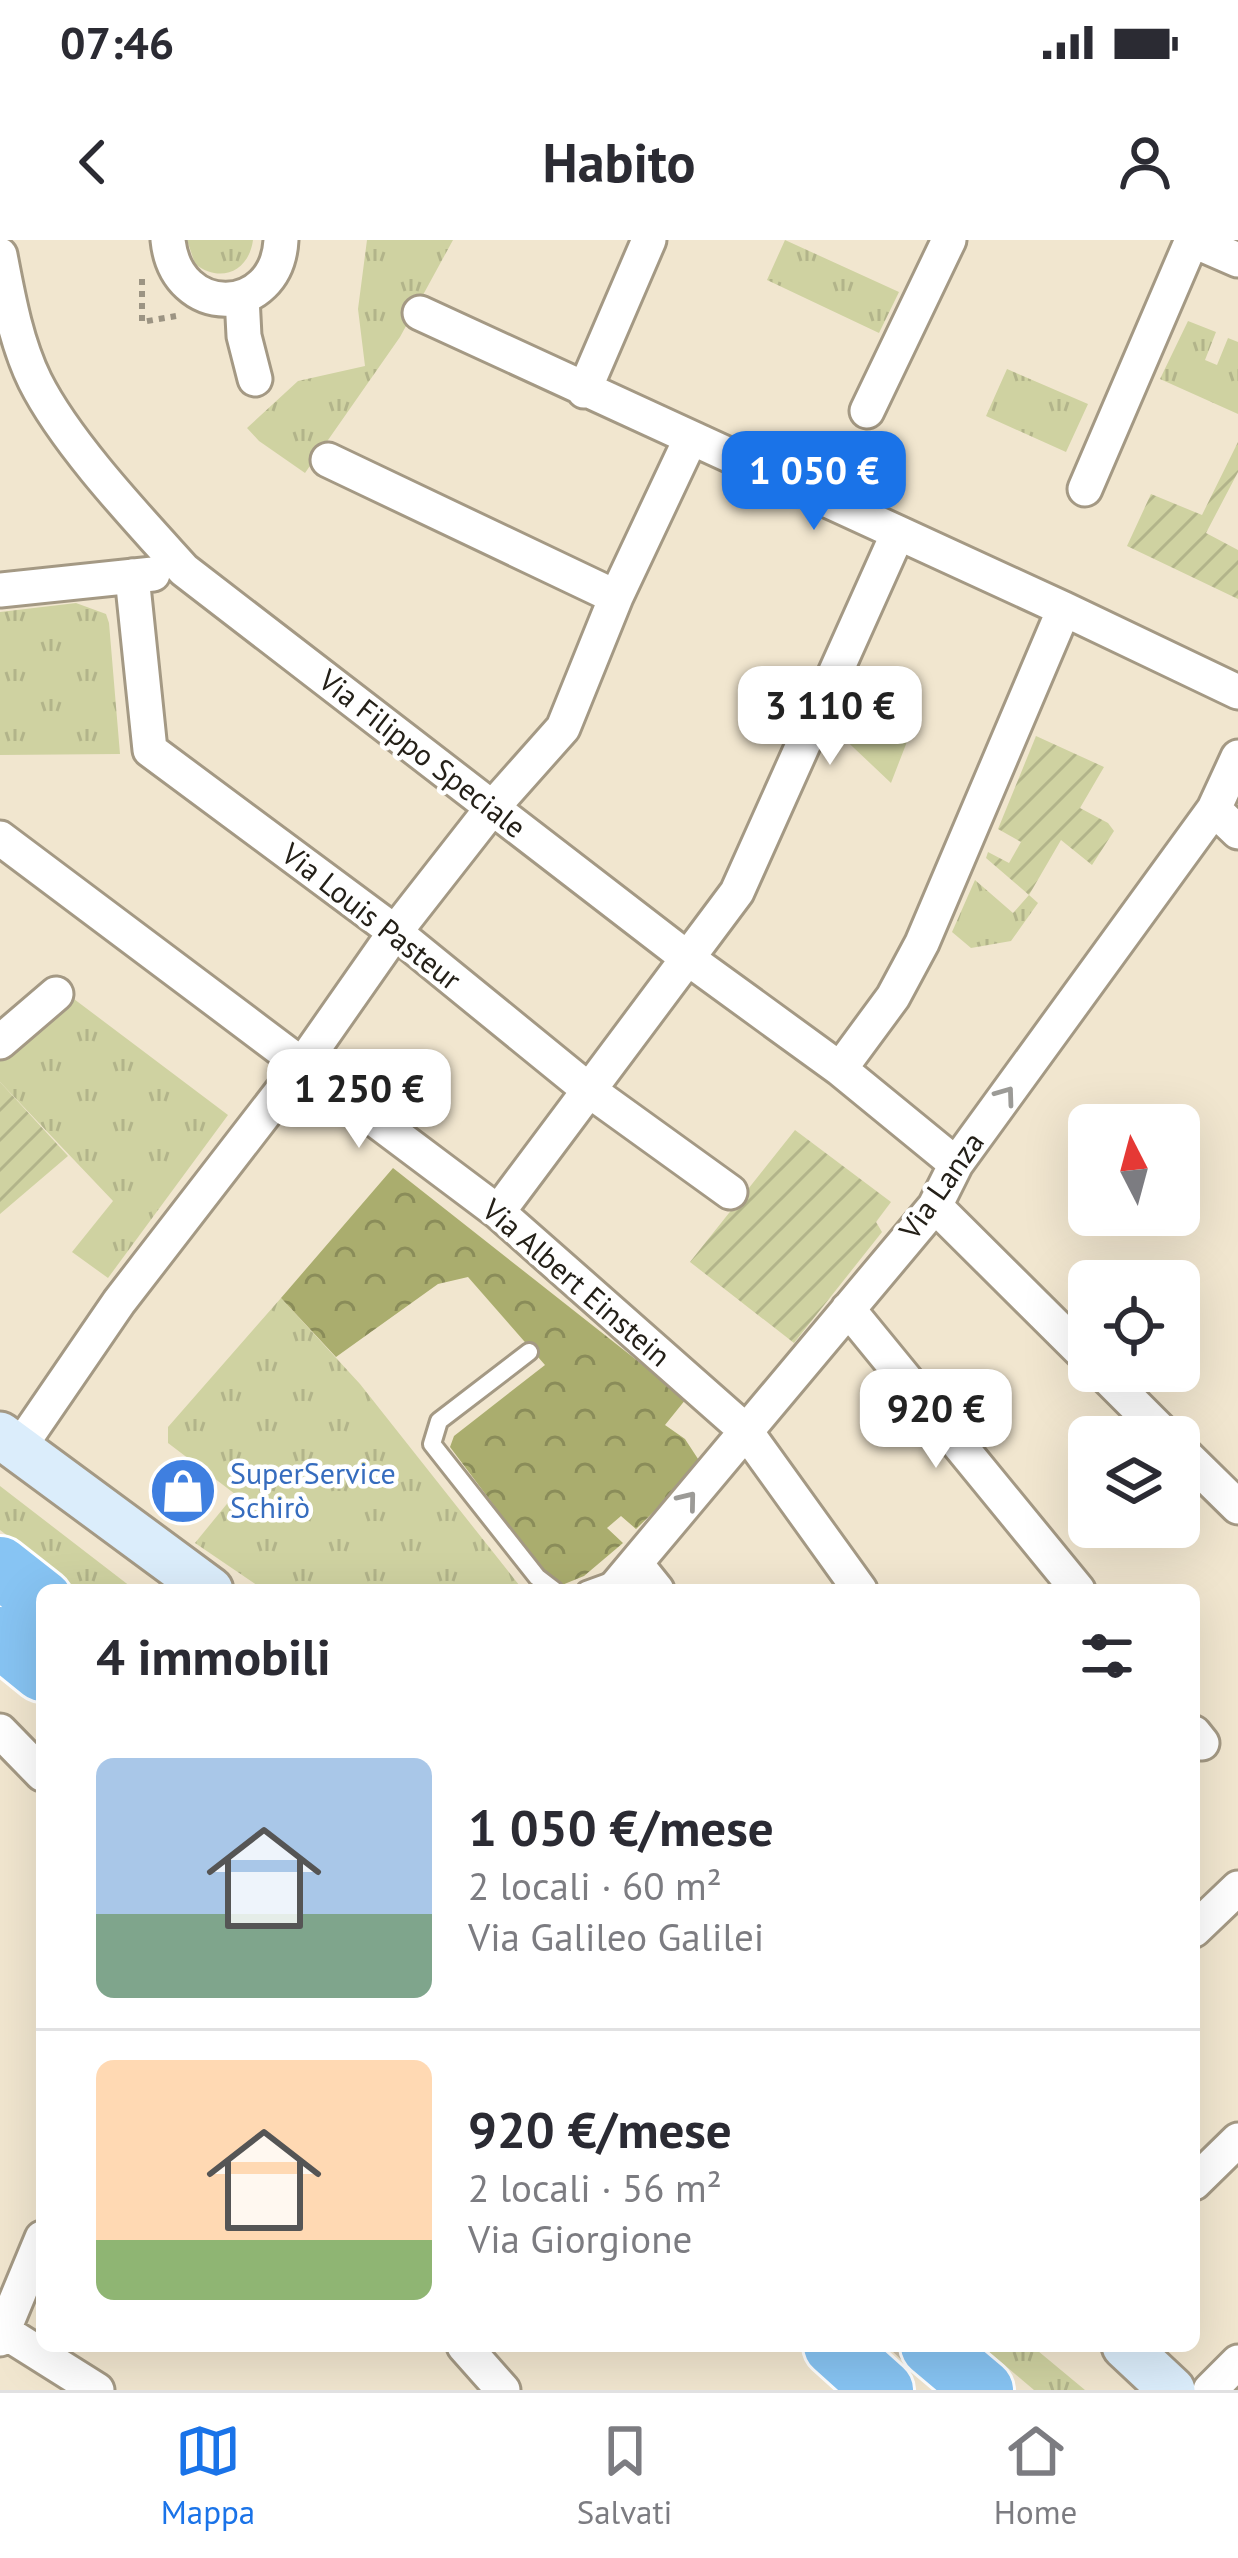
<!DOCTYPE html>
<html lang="it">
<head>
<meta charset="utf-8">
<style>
	body { margin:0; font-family:"PT Sans",sans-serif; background:#f2f2f3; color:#2b2b33; height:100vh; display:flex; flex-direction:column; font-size:45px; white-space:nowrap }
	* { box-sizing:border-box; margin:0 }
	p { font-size:39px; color:#7c7c81 }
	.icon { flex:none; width:66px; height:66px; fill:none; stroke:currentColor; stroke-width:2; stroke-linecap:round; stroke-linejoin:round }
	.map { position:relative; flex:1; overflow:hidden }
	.sheet { position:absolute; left:36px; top:1344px; width:1164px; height:768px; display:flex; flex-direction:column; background:#fff; border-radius:18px; box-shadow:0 12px 48px #0002 }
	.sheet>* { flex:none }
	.needle { width:78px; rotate:354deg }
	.tools { position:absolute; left:1068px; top:864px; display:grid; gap:24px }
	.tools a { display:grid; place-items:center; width:132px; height:132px; border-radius:18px; background:#fff; box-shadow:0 12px 48px #0002; font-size:60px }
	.price { position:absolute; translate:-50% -102px; padding:0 27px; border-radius:24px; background:#fff; color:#222; font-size:39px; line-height:78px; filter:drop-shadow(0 3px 6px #0008) }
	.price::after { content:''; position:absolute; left:50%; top:72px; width:36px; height:27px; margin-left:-18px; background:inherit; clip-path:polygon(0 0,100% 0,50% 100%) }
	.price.current { background:#1a73e8; color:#fff }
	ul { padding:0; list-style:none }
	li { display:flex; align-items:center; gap:36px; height:300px; padding:0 60px }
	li+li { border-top:3px solid #e1e1e2 }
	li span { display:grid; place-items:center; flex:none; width:336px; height:240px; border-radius:18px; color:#555 }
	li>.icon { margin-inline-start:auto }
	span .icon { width:144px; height:144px; fill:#fffc; stroke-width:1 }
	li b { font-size:51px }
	h2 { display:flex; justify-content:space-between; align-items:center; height:144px; padding:0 60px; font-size:51px }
	.status { display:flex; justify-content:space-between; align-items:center; height:84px; padding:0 60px; background:#fff; direction:ltr }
	.status svg { height:33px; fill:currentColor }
	header { display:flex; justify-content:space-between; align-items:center; height:156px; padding:0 60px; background:#fff; font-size:54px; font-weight:700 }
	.dock { display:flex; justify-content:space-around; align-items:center; height:168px; border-top:3px solid #e1e1e2; background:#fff; font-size:33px; color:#7c7c81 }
	.dock a { display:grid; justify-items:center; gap:6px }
	.dock .current { color:#1a73e8 }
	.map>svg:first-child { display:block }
	.grass { fill:url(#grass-tufts) }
	.forest { fill:url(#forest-crowns) }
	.garden { fill:url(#garden-furrows) }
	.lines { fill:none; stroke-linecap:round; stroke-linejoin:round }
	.street-tunnel { stroke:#c8beaa; stroke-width:33; stroke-dasharray:33 16; stroke-linecap:butt }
	.lane-casing { stroke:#a49984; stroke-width:22 }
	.street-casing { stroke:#a49984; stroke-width:39 }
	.secondary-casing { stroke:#a49984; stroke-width:51 }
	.highway-casing { stroke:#fff; stroke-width:66 }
	.path { stroke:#9c9483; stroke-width:6; stroke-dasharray:6 6; stroke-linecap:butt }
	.lane { stroke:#fff; stroke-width:16 }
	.street { stroke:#fff; stroke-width:33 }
	.secondary { stroke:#dbedfb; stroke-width:45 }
	.highway { stroke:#87c4f3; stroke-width:60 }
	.oneway { stroke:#9c9b97 }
	.labels { text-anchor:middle; stroke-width:9; stroke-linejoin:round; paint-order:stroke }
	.street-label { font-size:30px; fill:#242018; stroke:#fff }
	.shop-label { font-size:30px; fill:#366cbe; stroke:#fff; text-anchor:start }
</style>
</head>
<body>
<div class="status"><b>07:46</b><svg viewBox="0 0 49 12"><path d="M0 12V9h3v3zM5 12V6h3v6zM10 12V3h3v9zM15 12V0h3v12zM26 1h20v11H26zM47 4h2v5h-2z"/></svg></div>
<header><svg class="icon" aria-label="back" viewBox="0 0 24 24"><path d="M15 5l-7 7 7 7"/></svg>Habito<svg class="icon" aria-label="person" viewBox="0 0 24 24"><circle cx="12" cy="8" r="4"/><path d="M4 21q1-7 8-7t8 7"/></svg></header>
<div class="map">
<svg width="1238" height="2150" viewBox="0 0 1238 2150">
	<defs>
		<pattern id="grass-tufts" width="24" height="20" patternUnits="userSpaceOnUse" patternTransform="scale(3)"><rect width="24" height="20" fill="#cfd2a1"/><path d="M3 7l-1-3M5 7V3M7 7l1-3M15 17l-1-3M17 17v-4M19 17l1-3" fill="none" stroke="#b2b48a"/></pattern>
		<pattern id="forest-crowns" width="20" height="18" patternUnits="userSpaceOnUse" patternTransform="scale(3)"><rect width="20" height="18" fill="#aaad6e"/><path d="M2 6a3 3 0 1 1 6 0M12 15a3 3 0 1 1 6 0" fill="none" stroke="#8a8c59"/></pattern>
		<pattern id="garden-furrows" width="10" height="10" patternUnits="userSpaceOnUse" patternTransform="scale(3)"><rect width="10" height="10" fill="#cfd2a1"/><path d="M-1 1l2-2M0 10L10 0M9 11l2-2" fill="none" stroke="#b2b48a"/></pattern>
	</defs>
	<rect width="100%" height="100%" fill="#f1e6cf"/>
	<!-- grass -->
	<path class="grass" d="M187,0H253C249,31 221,44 195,24Z
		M367,0H453L400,97L305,233L259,201L247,188L298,141L365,126L358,69Z
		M785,0L899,52L879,93L767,40Z
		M1188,81L1216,92L1205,120L1217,125L1228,98L1238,102V174L1160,139Z
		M1007,129L1088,164L1066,212L986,176Z
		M76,363L106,374L109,383L120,514L0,515V372Z
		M857,440L920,468L891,543L835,490Z
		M975,640L1013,673L1029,655L1038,663L1011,701L971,708L952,692Z
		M70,756L228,875L108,1038L72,1012L113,961L0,842V814Z
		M281,1058L360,1144L523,1350H264L195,1303L235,1254L168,1203V1187Z
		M0,1246L135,1350H78L0,1290Z
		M982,2106H1032L1085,2150H1034Z"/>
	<!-- forest -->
	<path class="forest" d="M393,928L686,1159L665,1185L685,1199L702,1225L636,1289L621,1276L607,1288L623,1303L584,1336L562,1345L544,1332L450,1207L454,1196L545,1125L468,1037L438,1044L336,1117L281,1058Z"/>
	<!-- garden -->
	<path class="garden" d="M1238,202V232L1206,293L1238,310V359L1127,306L1151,254L1202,275Z
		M1036,496L1104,527L1080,568L1108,583L1114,591L1092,625L1061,600L1029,655L986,618L988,612L1009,623L1021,602L998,589Z
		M0,842L68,916L0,974Z
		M795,890L891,962L876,982L882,992L794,1103L690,1022Z"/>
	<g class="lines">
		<!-- street-tunnel -->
		<path class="street-tunnel" d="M860,2148L900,2106"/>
		<!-- lane casing -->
		<g class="lane-casing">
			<path id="lane" d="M529,1112L439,1181L432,1204L537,1337L554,1350
				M586,1350L619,1338"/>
		</g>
		<!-- street casing -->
		<g class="street-casing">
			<path id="street" d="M168,0C176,80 277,78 281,0
				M0,15C8,57 16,102 35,141C66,203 137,278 184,330L686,717L840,829L956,924
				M242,57L244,96L255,139
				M420,73L1064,369L1238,452
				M584,151L649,0
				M867,171L949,0
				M328,220L616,357
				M1085,249L1192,0L1238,20
				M132,336L150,510L395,692L590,851L730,952
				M0,350L153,334
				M1214,569L1238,592
				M0,598L498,972L745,1190L860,1350
				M0,802L56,754
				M840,829L893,757L922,703L1064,369
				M935,966L1089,1119
				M498,972L737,652L898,293
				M848,1069L1078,1350
				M1101,1131L1167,1197
				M19,1208L119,1062L302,825L395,692L492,568L563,488L616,357L690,200
				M1179,1209L1238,1267
				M637,1325L657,1350
				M613,1350L935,966L956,924L1214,569L1238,517
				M0,1491L42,1534
				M1194,1493L1202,1503
				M1194,1690L1238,1648
				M1194,1943L1238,1900
				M0,2089L97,2150
				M0,2099L42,1998
				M464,2106L503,2150
				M1210,2150L1238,2122"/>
		</g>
		<!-- secondary casing -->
		<g class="secondary-casing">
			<path id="secondary" d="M0,1195L210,1350
				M1125,2106L1172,2150"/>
		</g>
		<!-- highway casing -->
		<g class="highway-casing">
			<path id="highway" d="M0,1327L42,1360
				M0,1397L42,1431
				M834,2106L883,2150
				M931,2106L983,2150"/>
		</g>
		<!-- path -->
		<path class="path" d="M142,39V82L176,76"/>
		<!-- lane -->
		<use href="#lane" class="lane"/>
		<!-- street -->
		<use href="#street" class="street"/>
		<!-- secondary -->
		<use href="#secondary" class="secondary"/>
		<!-- highway -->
		<use href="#highway" class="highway"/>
	</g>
	<!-- one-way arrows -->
	<defs><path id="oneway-chevron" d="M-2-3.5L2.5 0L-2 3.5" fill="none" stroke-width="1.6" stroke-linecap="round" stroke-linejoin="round" transform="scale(3)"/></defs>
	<g class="oneway">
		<use href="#oneway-chevron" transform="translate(1006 855) rotate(-54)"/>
		<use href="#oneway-chevron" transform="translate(688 1260) rotate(-51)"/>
	</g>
	<!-- icons -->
	<defs>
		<g id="shop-disc" transform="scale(3.45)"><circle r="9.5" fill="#3f7fe0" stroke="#fff"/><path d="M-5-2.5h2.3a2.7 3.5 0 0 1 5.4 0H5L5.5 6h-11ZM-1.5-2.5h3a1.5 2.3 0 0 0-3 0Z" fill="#fff"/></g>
	</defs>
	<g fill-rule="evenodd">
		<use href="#shop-disc" x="183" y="1251"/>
	</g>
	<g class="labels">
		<!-- street labels -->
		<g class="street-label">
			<text transform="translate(422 514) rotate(38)" y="10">Via Filippo Speciale</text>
			<text transform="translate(371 677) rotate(38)" y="10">Via Louis Pasteur</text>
			<text transform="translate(942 946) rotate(-55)" y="10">Via Lanza</text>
			<text transform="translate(576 1043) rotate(41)" y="10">Via Albert Einstein</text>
		</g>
		<!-- shop labels -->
		<g class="shop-label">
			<text x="230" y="1244">SuperService<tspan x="230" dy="34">Schirò</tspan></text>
		</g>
	</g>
</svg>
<div class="tools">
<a><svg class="needle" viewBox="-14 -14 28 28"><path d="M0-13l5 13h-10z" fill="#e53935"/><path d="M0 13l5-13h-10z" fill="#7c7c81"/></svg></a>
<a><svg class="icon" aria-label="locate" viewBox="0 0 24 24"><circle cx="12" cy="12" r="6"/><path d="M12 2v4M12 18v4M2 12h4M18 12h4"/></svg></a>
<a><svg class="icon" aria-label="layers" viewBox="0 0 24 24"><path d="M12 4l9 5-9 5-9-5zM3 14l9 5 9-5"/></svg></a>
</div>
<b class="price current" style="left:814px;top:293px">1 050 €</b>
<b class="price" style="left:830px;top:528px">3 110 €</b>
<b class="price" style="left:359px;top:911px">1 250 €</b>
<b class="price" style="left:936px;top:1231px">920 €</b>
<section class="sheet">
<h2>4 immobili<svg class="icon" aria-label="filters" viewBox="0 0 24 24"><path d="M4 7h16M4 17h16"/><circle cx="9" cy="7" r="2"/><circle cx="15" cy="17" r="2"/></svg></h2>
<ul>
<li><span style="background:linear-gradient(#a9c7e8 65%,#7fa58c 0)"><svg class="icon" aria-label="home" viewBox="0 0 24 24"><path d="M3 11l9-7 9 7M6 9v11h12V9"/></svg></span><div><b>1 050 €/mese</b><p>2 locali · 60 m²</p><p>Via Galileo Galilei</p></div></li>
<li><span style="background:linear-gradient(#ffd9b3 75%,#8fb573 0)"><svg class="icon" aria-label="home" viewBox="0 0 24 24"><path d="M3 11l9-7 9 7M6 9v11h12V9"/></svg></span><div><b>920 €/mese</b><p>2 locali · 56 m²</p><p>Via Giorgione</p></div></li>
</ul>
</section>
</div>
<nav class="dock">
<a class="current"><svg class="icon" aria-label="map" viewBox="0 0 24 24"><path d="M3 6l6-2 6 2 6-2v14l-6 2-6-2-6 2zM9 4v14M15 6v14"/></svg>Mappa</a>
<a><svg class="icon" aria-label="saved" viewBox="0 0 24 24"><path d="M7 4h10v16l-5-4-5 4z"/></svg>Salvati</a>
<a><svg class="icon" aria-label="home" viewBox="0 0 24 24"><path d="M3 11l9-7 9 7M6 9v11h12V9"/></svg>Home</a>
</nav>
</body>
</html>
